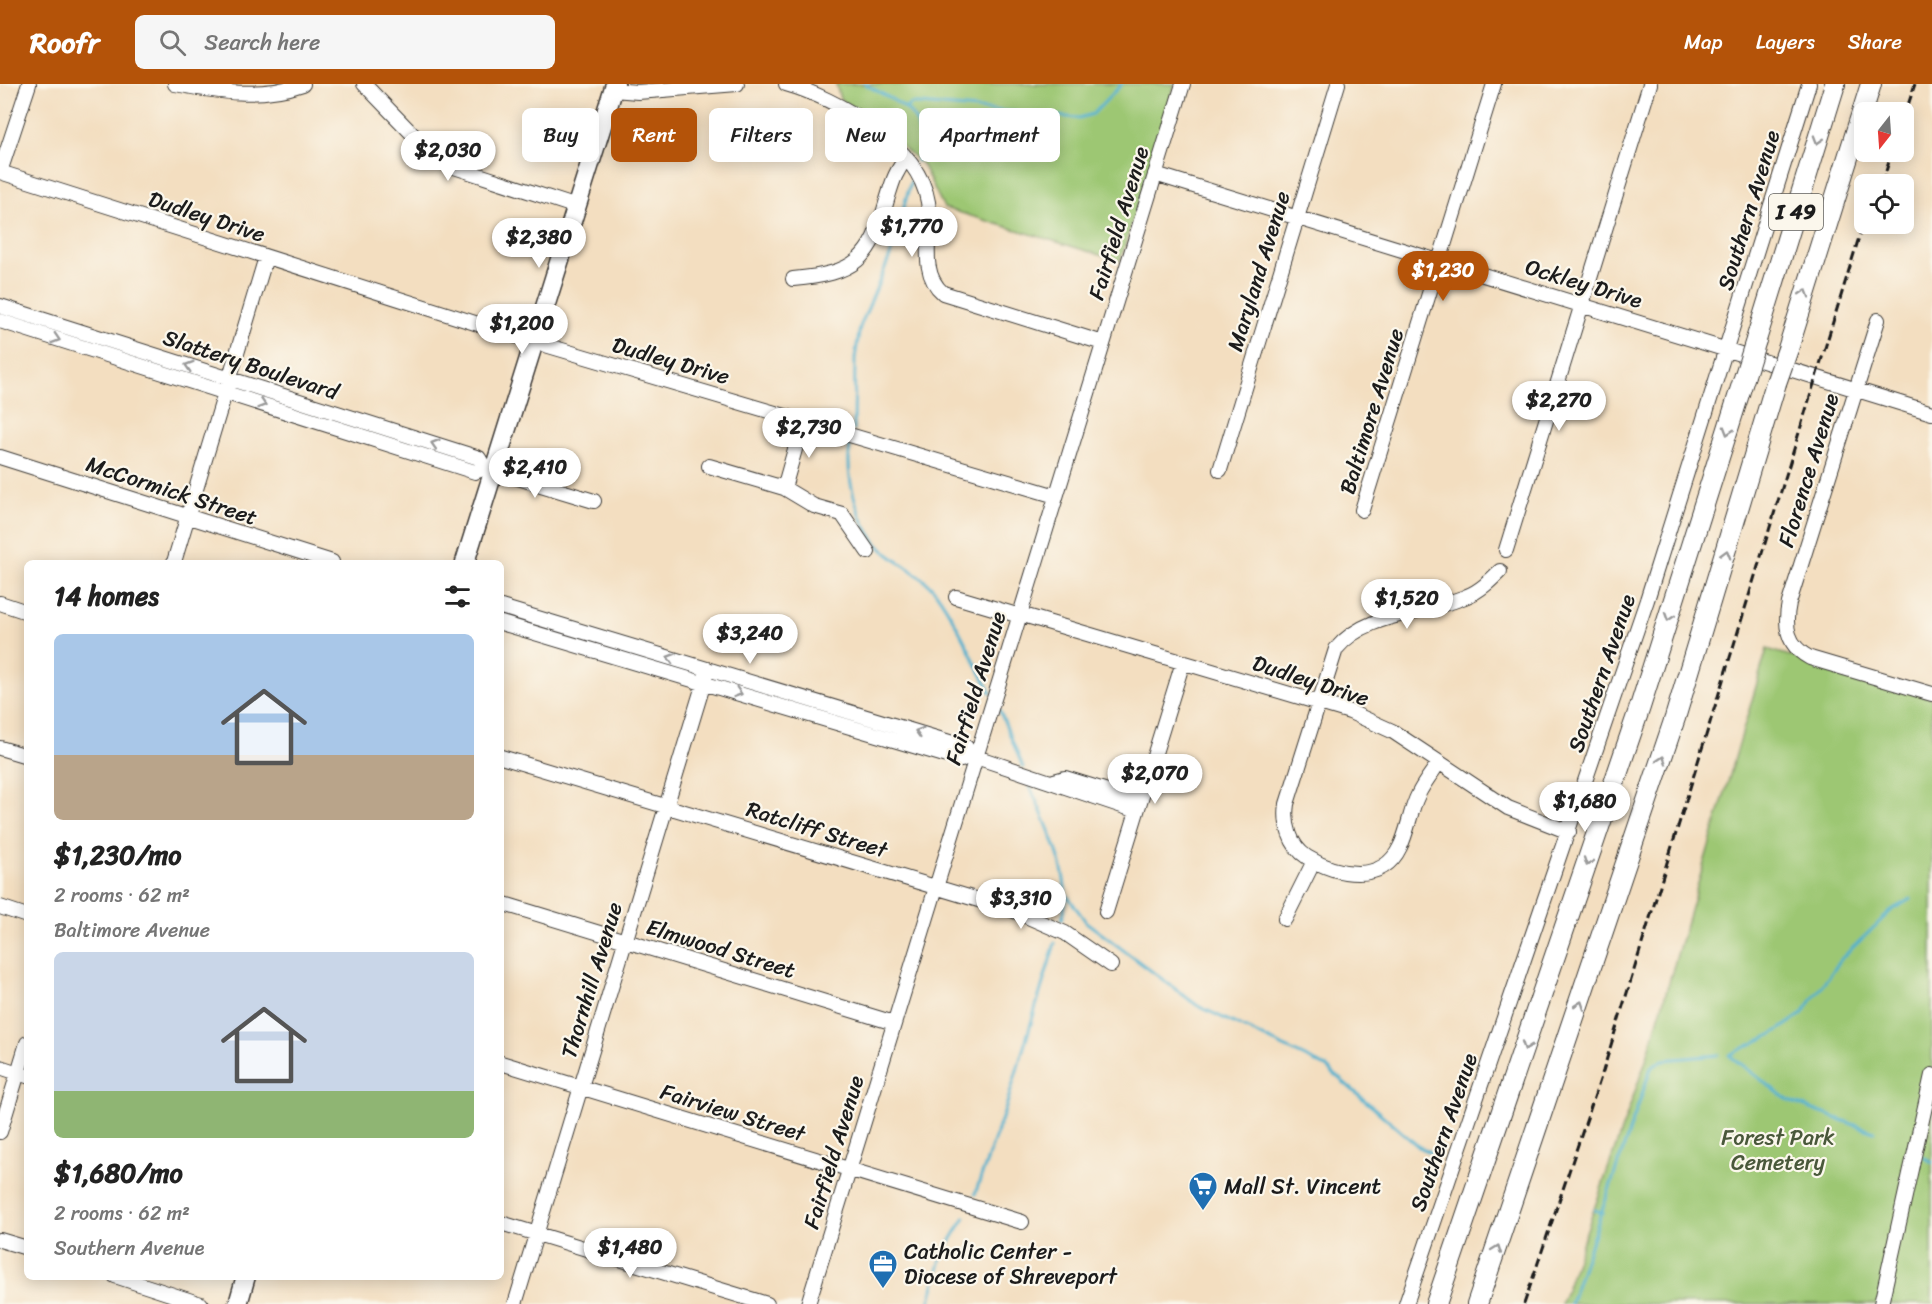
<!DOCTYPE html>
<html lang="en">
<head>
<meta charset="utf-8">
<style>
	body { margin:0; font-family:Sriracha,sans-serif; background:#f6f6f6; color:#222; height:100vh; display:flex; flex-direction:column; font-size:22px; white-space:nowrap }
	* { box-sizing:border-box; margin:0 }
	p { font-size:20px; color:#767676 }
	.icon { flex:none; width:33px; height:33px; fill:none; stroke:currentColor; stroke-width:2; stroke-linecap:round; stroke-linejoin:round }
	.map { position:relative; flex:1; overflow:hidden }
	.side { position:absolute; left:24px; top:476px; width:480px; height:720px; display:flex; flex-direction:column; background:#fff; border-radius:9px; box-shadow:0 3px 15px #0003 }
	.side>* { flex:none }
	.guide { position:absolute; left:522px; top:24px; width:570px; height:54px; display:flex; gap:12px }
	.needle { width:39px; rotate:197deg }
	.buttons { position:absolute; left:1854px; top:18px; display:grid; gap:12px }
	.buttons a { display:grid; place-items:center; width:60px; height:60px; border-radius:9px; background:#fff; box-shadow:0 3px 15px #0003; font-size:30px }
	.price { position:absolute; translate:-50% -51px; padding:0 14px; border-radius:21px; background:#fff; color:#222; font-size:20px; line-height:39px; filter:drop-shadow(0 2px 3px #0008) }
	.price::after { content:''; position:absolute; left:50%; top:36px; width:18px; height:14px; margin-left:-9px; background:inherit; clip-path:polygon(0 0,100% 0,50% 100%) }
	.price.selected { background:#b45309; color:#fff }
	ul { padding:0; list-style:none }
	li { display:grid; align-content:center; gap:12px; height:318px; padding:0 30px }
	li span { display:grid; place-items:center; height:186px; border-radius:9px; color:#555 }
	li>.icon { margin-inline-start:auto }
	span .icon { width:108px; height:108px; fill:#fffc; stroke-width:1 }
	li b { font-size:26px }
	h2 { display:flex; justify-content:space-between; align-items:center; height:72px; padding:0 30px; font-size:26px }
	.tag { padding:0 21px; border-radius:9px; background:#fff; box-shadow:0 3px 15px #0003; font-size:21px; line-height:54px }
	.tag.selected { background:#b45309; color:#fff }
	header { display:flex; align-items:center; gap:36px; box-sizing:border-box; height:84px; padding:0 30px; background:#b45309; color:#fff }
	header strong { font-size:28px }
	nav { display:flex; gap:33px; margin-inline-start:auto; font-size:21px }
	.search { width:420px; height:54px; background:#f6f6f6; display:flex; align-items:center; gap:15px; box-sizing:border-box; padding:0 21px; border-radius:9px; color:#767676; font-size:22px }
	.map>svg:first-child { display:block }
	.green { fill:#9dc773; stroke:#5c7248; stroke-width:1.5 }
	.lines { fill:none; stroke-linecap:round; stroke-linejoin:round }
	.stream { stroke:#4fb0ce; stroke-width:3 }
	.minor-casing { stroke:#3c3935; stroke-width:16 }
	.major-casing { stroke:#3c3935; stroke-width:21 }
	.highway-casing { stroke:#3c3935; stroke-width:22 }
	.minor { stroke:#fff; stroke-width:14 }
	.major { stroke:#fff; stroke-width:18 }
	.highway { stroke:#fff; stroke-width:20 }
	.rail { stroke:#1c1c1c; stroke-width:3; stroke-dasharray:9 4.5; stroke-linecap:butt }
	.highway-bridge-casing { stroke:#3c3935; stroke-width:22; stroke-linecap:butt }
	.highway-bridge { stroke:#fff; stroke-width:20 }
	.oneway { stroke:#999 }
	.labels { text-anchor:middle; stroke-width:4.5; stroke-linejoin:round; paint-order:stroke }
	.shield { fill:#fbf7ec; stroke:#5f5e5a; stroke-width:1.5 }
	.shield-label { font-size:21px; font-weight:bold; fill:#1c1c1c }
	.street-label { font-size:22px; fill:#1c1c1c; stroke:#fbf7ec }
	.park-label { font-size:22px; fill:#49583a; stroke:#fbf7ec }
	.poi-label { font-size:22px; fill:#1c1c1c; stroke:#fbf7ec; text-anchor:start }
</style>
</head>
<body>
<header>
<strong>Roofr</strong>
<div class="search"><svg class="icon" aria-label="search" viewBox="0 0 24 24"><circle cx="10" cy="10" r="6"/><path d="M15 15l6 6"/></svg>Search here</div>
<nav><a>Map</a><a>Layers</a><a>Share</a></nav>
</header>
<div class="map">
<svg width="1932" height="1220" viewBox="0 0 1932 1220">
	<rect width="100%" height="100%" fill="#fbf7ec"/>
	<filter id="ink" filterUnits="userSpaceOnUse"><feTurbulence type="fractalNoise" baseFrequency=".0167" numOctaves="2"/><feDisplacementMap in="SourceGraphic" scale="12" xChannelSelector="R" yChannelSelector="G"/><feConvolveMatrix kernelMatrix="1 2 1 2 8 2 1 2 1" color-interpolation-filters="sRGB"/></filter>
	<filter id="wash" filterUnits="userSpaceOnUse"><feTurbulence type="fractalNoise" baseFrequency=".008" numOctaves="4" result="noise"/><feDisplacementMap in="SourceGraphic" scale="24" xChannelSelector="R" yChannelSelector="G"/><feGaussianBlur stdDeviation="1.35" result="paint"/><feColorMatrix in="noise" values="0 0 0 0 0 0 0 0 0 0 0 0 0 0 0 0 0 1.4 0 .05"/><feComposite in="paint" operator="in"/></filter>
	<g filter="url(#wash)">
		<rect width="100%" height="100%" fill="#f3dec0"/>
		<!-- green -->
		<path class="green" d="M836,0H1175L1120,177L944,124L922,80L865,31L840,15Z
			M1767,565L1932,614V1220H1561L1647,973Z"/>
		<g class="lines">
			<!-- stream -->
			<path class="stream" d="M865,0C900,21 930,28 917,77
				M906,24L911,20H920L1079,34L1093,30L1122,0
				M854,346L855,274L860,243L890,172L911,97
				M850,361C845,396 859,447 888,470C903,482 923,492 935,507C957,537 973,576 991,609
				M997,620L1023,683
				M1027,695C1043,736 1076,791 1062,835
				M1067,811L1086,838L1198,922L1326,983L1419,1063L1440,1072
				M1729,971L1773,950L1802,930L1842,874L1893,825L1911,815
				M1729,971L1789,1017L1874,1048
				M1922,1072L1932,1078
				M975,1110L1006,1023L1055,859
				M1595,1126L1603,1129
				M929,1220L942,1171L965,1133
				M1570,1220L1651,984L1663,976L1719,971"/>
		</g>
	</g>
	<g filter="url(#ink)">
		<g class="lines">
			<!-- minor casing -->
			<g class="minor-casing">
				<path id="minor" d="M175,0C218,8 261,15 303,0
					M364,0L426,64L448,81L577,123
					M786,0C836,14 919,61 928,118C933,148 917,187 943,209L1103,259
					M613,6L638,8L737,0
					M0,88L535,258L1056,412
					M0,88L29,0
					M1155,90L1932,329
					M793,195C856,189 870,177 887,116C892,100 895,87 907,74
					M0,222L479,374L485,384L594,417
					M1878,236L1789,519C1784,542 1787,562 1810,574L1932,610
					M0,237L475,388L485,384
					M0,373L332,478
					M709,382L784,404L814,422L842,430L868,468
					M1220,386L1338,0
					M784,404L803,337
					M1362,426L1494,0
					M1506,466L1650,0
					M174,478L266,173
					M956,513L1020,532
					M0,519L27,528
					M501,523L966,663L968,671
					M1020,530L1350,628L1392,647L1508,724L1569,748
					M501,539L961,676L968,671L976,673L1137,727
					M0,664L27,672
					M501,673L1012,826L1065,849L1111,881
					M1438,680C1431,690 1423,700 1418,711C1410,727 1408,747 1400,763C1382,801 1336,791 1307,773C1290,762 1284,740 1287,720L1336,565C1367,527 1425,531 1467,512C1480,507 1490,497 1500,487
					M1054,697L1065,694L1140,717
					M501,819L894,939
					M0,823L27,832
					M1106,828L1183,578
					M1285,835L1314,777
					M501,979L1022,1138
					M0,983L27,992
					M0,1048L27,959
					M501,1139L767,1220
					M0,1156L27,1164
					M115,1192L201,1220
					M515,1220L708,585
					M808,1220L1183,0
					M1406,1220L1647,516L1809,0
					M1881,1220L1932,991"/>
			</g>
			<!-- major casing -->
			<g class="major-casing">
				<path id="major" d="M465,478L615,0
					M238,1220L246,1192"/>
			</g>
			<!-- highway casing -->
			<g class="highway-casing">
				<path id="highway" d="M1756,256L1835,0
					M1788,265L1871,0
					M1436,1220L1640,623L1745,291
					M1477,1220L1675,634L1776,299"/>
			</g>
			<!-- minor -->
			<use href="#minor" class="minor"/>
			<!-- major -->
			<use href="#major" class="major"/>
			<!-- highway -->
			<use href="#highway" class="highway"/>
			<!-- rail -->
			<path class="rail" d="M1904,33L1915,0
				M1882,100L1892,68
				M1524,1220L1603,987L1864,137"/>
			<!-- highway-bridge casing -->
			<g class="highway-bridge-casing">
				<path id="highway-bridge" d="M1745,291L1756,256
					M1776,299L1788,265"/>
			</g>
			<!-- highway-bridge -->
			<use href="#highway-bridge" class="highway-bridge"/>
		</g>
		<!-- one-way arrows -->
		<defs><path id="oneway-chevron" d="M-2-3.5L2.5 0L-2 3.5" fill="none" stroke-width="1.6" stroke-linecap="round" stroke-linejoin="round" transform="scale(1.5)"/></defs>
		<g class="oneway">
			<use href="#oneway-chevron" transform="translate(1818 56) rotate(107)"/>
			<use href="#oneway-chevron" transform="translate(1805 209) rotate(-73)"/>
			<use href="#oneway-chevron" transform="translate(56 255) rotate(18)"/>
			<use href="#oneway-chevron" transform="translate(189 282) rotate(-163)"/>
			<use href="#oneway-chevron" transform="translate(262 320) rotate(18)"/>
			<use href="#oneway-chevron" transform="translate(1728 347) rotate(107)"/>
			<use href="#oneway-chevron" transform="translate(435 360) rotate(-163)"/>
			<use href="#oneway-chevron" transform="translate(1726 470) rotate(-74)"/>
			<use href="#oneway-chevron" transform="translate(1669 533) rotate(108)"/>
			<use href="#oneway-chevron" transform="translate(671 574) rotate(-163)"/>
			<use href="#oneway-chevron" transform="translate(738 609) rotate(17)"/>
			<use href="#oneway-chevron" transform="translate(919 648) rotate(-163)"/>
			<use href="#oneway-chevron" transform="translate(1662 676) rotate(-72)"/>
			<use href="#oneway-chevron" transform="translate(1588 778) rotate(109)"/>
			<use href="#oneway-chevron" transform="translate(1580 921) rotate(-71)"/>
			<use href="#oneway-chevron" transform="translate(1526 962) rotate(109)"/>
			<use href="#oneway-chevron" transform="translate(1497 1165) rotate(-70)"/>
		</g>
	</g>
	<!-- icons -->
	<defs>
		<g id="supermarket-pin" transform="scale(1.5)"><path d="M0 17L-7.5 6A9.5 9.5 0 1 1 7.5 6Z" fill="#1f6fb2" stroke="#fbf7ec"/><path d="M-6-5.5h2.5l.6 2H6L4.5 2H-2.5L-4.4-4H-6ZM-1.5 3.2a1.3 1.3 0 1 0 .1 0ZM3 3.2a1.3 1.3 0 1 0 .1 0Z" fill="#fff"/></g>
		<g id="office-pin" transform="scale(1.5)"><path d="M0 17L-7.5 6A9.5 9.5 0 1 1 7.5 6Z" fill="#1f6fb2" stroke="#fbf7ec"/><path d="M-6-3h4V-5.5h4V-3h4V5H-6ZM-1-4.5V-3h2v-1.5ZM-6 0V1H6V0Z" fill="#fff"/></g>
	</defs>
	<g fill-rule="evenodd">
		<use href="#supermarket-pin" x="1203" y="1102"/>
		<use href="#office-pin" x="883" y="1180"/>
	</g>
	<g class="labels">
		<!-- shield labels -->
		<rect class="shield" x="1769" y="110" width="54" height="36" rx="4.5"/>
		<g class="shield-label">
			<text x="1796" y="135">I 49</text>
		</g>
		<!-- street labels -->
		<g class="street-label">
			<text transform="translate(1748 126) rotate(-73)" y="8">Southern Avenue</text>
			<text transform="translate(207 132) rotate(18)" y="8">Dudley Drive</text>
			<text transform="translate(1118 139) rotate(-73)" y="8">Fairfield Avenue</text>
			<text transform="translate(1258 187) rotate(-73)" y="8">Maryland Avenue</text>
			<text transform="translate(1584 199) rotate(17)" y="8">Ockley Drive</text>
			<text transform="translate(671 276) rotate(16)" y="8">Dudley Drive</text>
			<text transform="translate(251 280) rotate(18)" y="8">Slattery Boulevard</text>
			<text transform="translate(1371 327) rotate(-73)" y="8">Baltimore Avenue</text>
			<text transform="translate(1808 386) rotate(-73)" y="8">Florence Avenue</text>
			<text transform="translate(172 406) rotate(18)" y="8">McCormick Street</text>
			<text transform="translate(1601 589) rotate(-71)" y="8">Southern Avenue</text>
			<text transform="translate(1311 596) rotate(18)" y="8">Dudley Drive</text>
			<text transform="translate(975 604) rotate(-73)" y="8">Fairfield Avenue</text>
			<text transform="translate(817 745) rotate(17)" y="8">Ratcliff Street</text>
			<text transform="translate(721 864) rotate(17)" y="8">Elmwood Street</text>
			<text transform="translate(591 896) rotate(-73)" y="8">Thornhill Avenue</text>
			<text transform="translate(733 1028) rotate(17)" y="8">Fairview Street</text>
			<text transform="translate(1443 1048) rotate(-71)" y="8">Southern Avenue</text>
			<text transform="translate(833 1068) rotate(-73)" y="8">Fairfield Avenue</text>
		</g>
		<!-- park labels -->
		<g class="park-label">
			<text x="1778" y="1061">Forest Park<tspan x="1778" dy="25">Cemetery</tspan></text>
		</g>
		<!-- poi labels -->
		<g class="poi-label">
			<text x="1224" y="1110">Mall St. Vincent</text>
			<text x="904" y="1175">Catholic Center -<tspan x="904" dy="25">Diocese of Shreveport</tspan></text>
		</g>
	</g>
</svg>
<div class="buttons">
<a><svg class="needle" viewBox="-14 -14 28 28"><path d="M0-13l5 13h-10z" fill="#e53935"/><path d="M0 13l5-13h-10z" fill="#767676"/></svg></a>
<a><svg class="icon" aria-label="locate" viewBox="0 0 24 24"><circle cx="12" cy="12" r="6"/><path d="M12 2v4M12 18v4M2 12h4M18 12h4"/></svg></a>
</div>
<b class="price" style="left:448px;top:98px">$2,030</b>
<b class="price" style="left:912px;top:174px">$1,770</b>
<b class="price" style="left:539px;top:185px">$2,380</b>
<b class="price selected" style="left:1443px;top:218px">$1,230</b>
<b class="price" style="left:522px;top:271px">$1,200</b>
<b class="price" style="left:1559px;top:348px">$2,270</b>
<b class="price" style="left:809px;top:375px">$2,730</b>
<b class="price" style="left:535px;top:415px">$2,410</b>
<b class="price" style="left:1407px;top:546px">$1,520</b>
<b class="price" style="left:750px;top:581px">$3,240</b>
<b class="price" style="left:1155px;top:721px">$2,070</b>
<b class="price" style="left:1585px;top:749px">$1,680</b>
<b class="price" style="left:1021px;top:846px">$3,310</b>
<b class="price" style="left:630px;top:1195px">$1,480</b>
<div class="guide">
<a class="tag">Buy</a>
<a class="tag selected">Rent</a>
<a class="tag">Filters</a>
<a class="tag">New</a>
<a class="tag">Apartment</a>
</div>
<section class="side">
<h2>14 homes<svg class="icon" aria-label="filters" viewBox="0 0 24 24"><path d="M4 7h16M4 17h16"/><circle cx="9" cy="7" r="2"/><circle cx="15" cy="17" r="2"/></svg></h2>
<ul>
<li><span style="background:linear-gradient(#a9c7e8 65%,#b9a48a 0)"><svg class="icon" aria-label="home" viewBox="0 0 24 24"><path d="M3 11l9-7 9 7M6 9v11h12V9"/></svg></span><div><b>$1,230/mo</b><p>2 rooms · 62 m²</p><p>Baltimore Avenue</p></div></li>
<li><span style="background:linear-gradient(#c9d6e8 75%,#8fb573 0)"><svg class="icon" aria-label="home" viewBox="0 0 24 24"><path d="M3 11l9-7 9 7M6 9v11h12V9"/></svg></span><div><b>$1,680/mo</b><p>2 rooms · 62 m²</p><p>Southern Avenue</p></div></li>
</ul>
</section>
</div>
</body>
</html>
